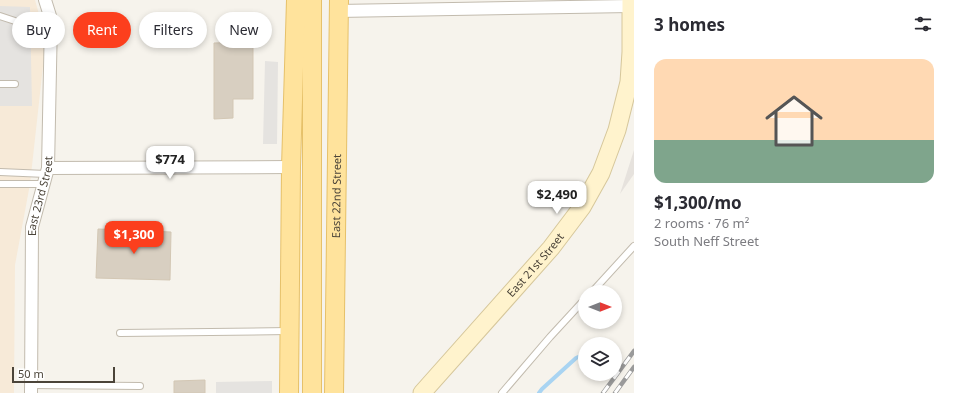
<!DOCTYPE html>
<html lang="en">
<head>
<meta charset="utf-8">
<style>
	body { margin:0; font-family:"Noto Sans",sans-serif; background:#f2f2f3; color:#2b2b33; height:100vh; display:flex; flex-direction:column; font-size:15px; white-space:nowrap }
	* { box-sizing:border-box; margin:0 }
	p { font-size:13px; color:#7c7c81 }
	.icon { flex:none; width:22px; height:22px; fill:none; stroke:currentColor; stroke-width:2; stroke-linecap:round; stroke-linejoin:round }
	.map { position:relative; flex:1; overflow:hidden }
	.details { display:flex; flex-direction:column; background:#fff; width:320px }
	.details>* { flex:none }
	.banner { position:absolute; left:12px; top:12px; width:380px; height:36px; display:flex; gap:8px }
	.needle { width:26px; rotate:90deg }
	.fabs { position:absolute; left:578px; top:285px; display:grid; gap:8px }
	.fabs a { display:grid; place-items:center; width:44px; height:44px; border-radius:50%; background:#fff; box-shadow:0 2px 6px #0003; font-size:20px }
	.scale { position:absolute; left:12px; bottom:10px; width:103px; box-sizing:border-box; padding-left:4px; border:2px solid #4b4439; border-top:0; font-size:11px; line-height:14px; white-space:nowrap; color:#4b4439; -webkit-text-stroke:3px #fff; paint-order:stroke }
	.price { position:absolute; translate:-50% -34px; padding:0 9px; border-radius:8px; background:#fff; color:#222; font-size:13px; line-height:26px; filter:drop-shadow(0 1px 2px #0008) }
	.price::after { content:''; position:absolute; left:50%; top:24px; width:12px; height:9px; margin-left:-6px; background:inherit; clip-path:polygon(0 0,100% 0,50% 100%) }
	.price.current { background:#fc3f1d; color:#fff }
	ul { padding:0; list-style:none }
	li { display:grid; align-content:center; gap:8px; height:212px; padding:0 20px }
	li+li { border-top:1px solid #e1e1e2 }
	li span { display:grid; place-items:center; height:124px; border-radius:12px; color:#555 }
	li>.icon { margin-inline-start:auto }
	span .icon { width:72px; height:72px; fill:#fffc; stroke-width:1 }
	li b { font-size:17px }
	h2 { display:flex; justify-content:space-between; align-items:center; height:48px; padding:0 20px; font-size:17px }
	.tag { padding:0 14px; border-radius:18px; background:#fff; box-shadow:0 2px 6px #0003; font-size:14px; line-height:36px }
	.tag.current { background:#fc3f1d; color:#fff }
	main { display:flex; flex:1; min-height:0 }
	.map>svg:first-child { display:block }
	.commercial { fill:#f7ead8 }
	.industrial { fill:#e6e2dd }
	.parking { fill:#e5e3e0 }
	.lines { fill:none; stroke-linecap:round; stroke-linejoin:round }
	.stream { stroke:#a9d4f2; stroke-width:4 }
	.building { fill:#d8cfc1; stroke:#d3c7b4 }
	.lane-casing { stroke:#c2bbae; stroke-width:8 }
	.street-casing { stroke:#c2bbae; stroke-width:14 }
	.secondary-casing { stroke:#d6c79b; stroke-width:19 }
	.primary-casing { stroke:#e6c16a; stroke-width:20 }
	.lane { stroke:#fff; stroke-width:6 }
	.street { stroke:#fff; stroke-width:12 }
	.secondary { stroke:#fff3cd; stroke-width:17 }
	.primary { stroke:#ffe39c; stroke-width:18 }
	.rail-casing { stroke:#9a9a9a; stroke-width:4.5 }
	.rail { stroke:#fff; stroke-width:3; stroke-dasharray:9; stroke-linecap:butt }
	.labels { text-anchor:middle; stroke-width:4; stroke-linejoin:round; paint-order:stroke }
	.street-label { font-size:11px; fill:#4b4439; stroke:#fff }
</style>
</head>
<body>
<main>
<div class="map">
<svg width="634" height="393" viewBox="0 0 634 393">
	<rect width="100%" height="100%" fill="#f6f3ec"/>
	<!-- commercial -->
	<path class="commercial" d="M0,0H35L46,39L30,184L15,265L14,393H0Z"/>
	<!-- industrial -->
	<path class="industrial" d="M634,150V174L620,194Z"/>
	<!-- parking -->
	<path class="parking" d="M0,6L30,7L32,106H0Z
		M265,61L278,62L277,144H263Z
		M272,381V393H216V382Z"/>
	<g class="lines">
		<!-- stream -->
		<path class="stream" d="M539,393L542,389L576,358L585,354"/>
	</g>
	<!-- building -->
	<path class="building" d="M253,42V99H233V118L214,119V43Z
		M98,229L171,232L170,280L96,278Z
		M205,380V393H174V381Z"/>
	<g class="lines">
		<!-- lane casing -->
		<g class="lane-casing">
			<path id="lane" d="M0,16L15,21
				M0,84H15
				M0,172L46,174
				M0,184H44
				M592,292L634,246
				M120,333L288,331
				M31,385L140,386
				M502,393L550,337L585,299"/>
		</g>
		<!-- street casing -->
		<g class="street-casing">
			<g id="street">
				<path d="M338,11L631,6"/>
				<path d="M48,168L291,167"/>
				<path id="s1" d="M31,393L32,227L48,168L51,19L45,0"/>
			</g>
		</g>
		<!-- secondary casing -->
		<g class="secondary-casing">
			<g id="secondary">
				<path id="s2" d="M422,393L551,248L582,207L601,173L617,130L629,82L631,52V0"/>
			</g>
		</g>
		<!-- primary casing -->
		<g class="primary-casing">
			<g id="primary">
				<path d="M312,0V393"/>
				<path d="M289,393L291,167L296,0"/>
				<path id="s3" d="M334,393L339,0"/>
			</g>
		</g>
		<!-- lane -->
		<use href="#lane" class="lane"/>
		<!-- street -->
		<use href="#street" class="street"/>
		<!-- secondary -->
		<use href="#secondary" class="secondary"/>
		<!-- primary -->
		<use href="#primary" class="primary"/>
		<!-- rail casing -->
		<g class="rail-casing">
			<path id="rail" d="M603,393L634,351
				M615,393L634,367"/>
		</g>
		<!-- rail -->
		<use href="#rail" class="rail"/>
	</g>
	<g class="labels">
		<!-- street labels -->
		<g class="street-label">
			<text dy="4" stroke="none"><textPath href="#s1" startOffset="198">East 23rd Street</textPath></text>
			<text dy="4" stroke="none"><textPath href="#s3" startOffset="197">East 22nd Street</textPath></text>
			<text dy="4" stroke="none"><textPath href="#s2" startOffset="171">East 21st Street</textPath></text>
		</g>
	</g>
</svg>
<div class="fabs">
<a><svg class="needle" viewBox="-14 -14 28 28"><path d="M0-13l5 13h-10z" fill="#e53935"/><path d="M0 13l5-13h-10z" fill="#7c7c81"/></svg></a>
<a><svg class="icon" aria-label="layers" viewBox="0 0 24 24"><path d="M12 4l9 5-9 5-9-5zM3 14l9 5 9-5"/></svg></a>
</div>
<div class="scale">50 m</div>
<b class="price" style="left:170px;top:180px">$774</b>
<b class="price" style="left:557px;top:215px">$2,490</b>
<b class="price current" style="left:134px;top:255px">$1,300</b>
<div class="banner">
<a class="tag">Buy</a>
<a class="tag current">Rent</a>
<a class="tag">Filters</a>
<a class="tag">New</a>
</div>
</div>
<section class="details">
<h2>3 homes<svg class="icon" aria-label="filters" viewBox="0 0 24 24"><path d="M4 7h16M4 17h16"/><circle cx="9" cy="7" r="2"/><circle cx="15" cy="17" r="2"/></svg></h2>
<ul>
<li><span style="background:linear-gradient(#ffd9b3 65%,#7fa58c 0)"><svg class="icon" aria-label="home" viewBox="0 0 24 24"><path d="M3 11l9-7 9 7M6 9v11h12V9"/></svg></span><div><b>$1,300/mo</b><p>2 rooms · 76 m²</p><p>South Neff Street</p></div></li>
</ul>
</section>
</main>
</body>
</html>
